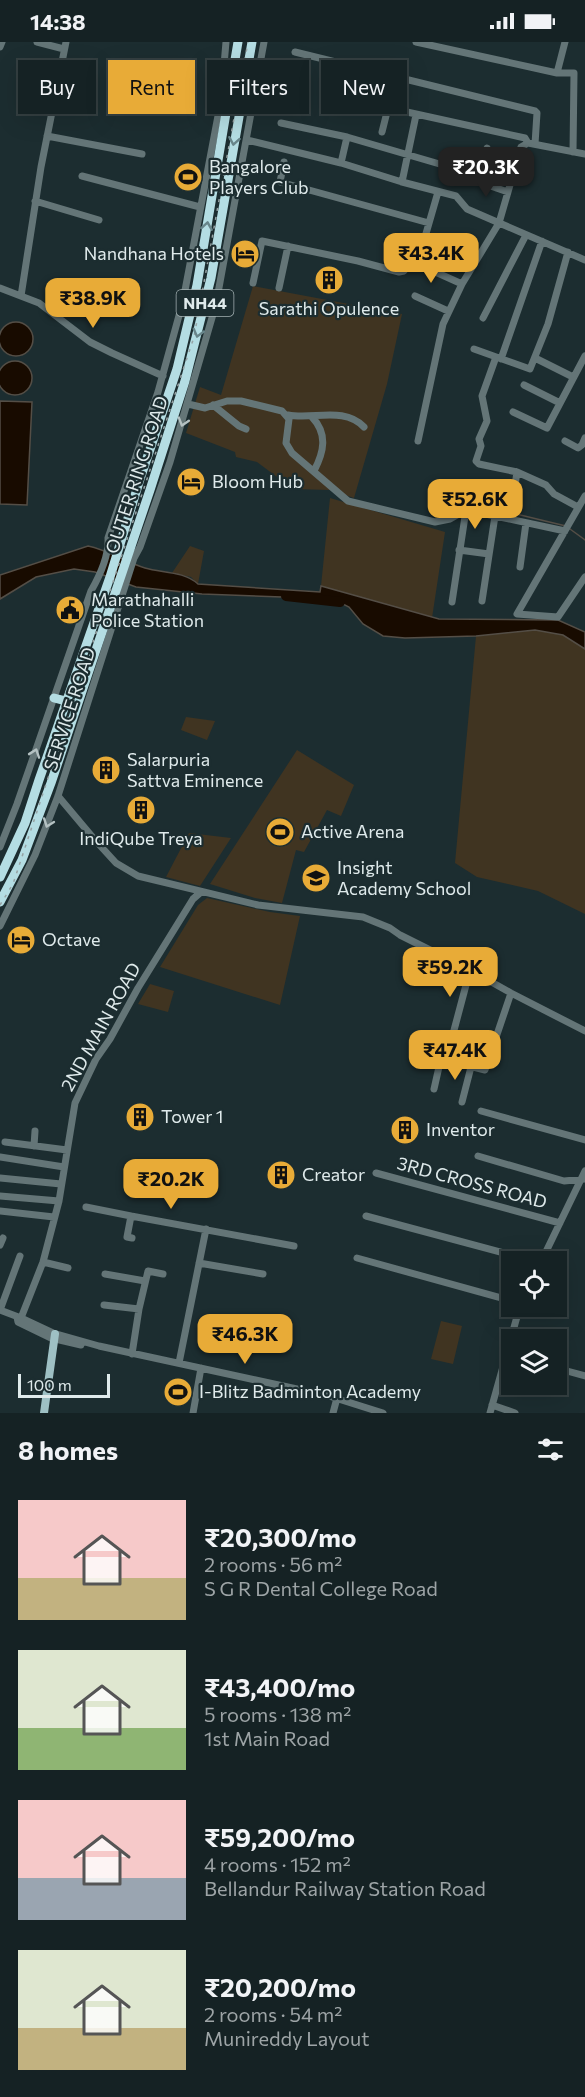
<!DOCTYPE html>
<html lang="en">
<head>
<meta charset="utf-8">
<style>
	body { margin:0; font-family:Commissioner,sans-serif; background:#1e2a2c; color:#f1f3f6; height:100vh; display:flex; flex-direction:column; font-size:22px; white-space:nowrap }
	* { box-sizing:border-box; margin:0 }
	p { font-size:20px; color:#9da4a6 }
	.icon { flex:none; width:33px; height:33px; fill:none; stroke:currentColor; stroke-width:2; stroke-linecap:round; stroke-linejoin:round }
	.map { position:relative; height:1371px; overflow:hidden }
	.details { display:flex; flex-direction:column; background:#152224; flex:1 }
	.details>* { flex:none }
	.banner { position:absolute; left:18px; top:18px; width:549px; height:54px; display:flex; gap:12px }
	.tools { position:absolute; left:501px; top:1209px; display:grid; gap:12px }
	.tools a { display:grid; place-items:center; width:66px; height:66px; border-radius:0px; background:#152224; box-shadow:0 6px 24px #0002,0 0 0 2px #343f41; font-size:30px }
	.scale { position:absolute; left:18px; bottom:15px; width:92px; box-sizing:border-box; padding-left:6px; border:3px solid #dfeaeb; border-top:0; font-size:16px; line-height:21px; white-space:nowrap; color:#dfeaeb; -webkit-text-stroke:4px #1c2d30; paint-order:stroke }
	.price { position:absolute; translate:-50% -51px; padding:0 14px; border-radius:12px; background:#e8ab37; color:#111; font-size:20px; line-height:39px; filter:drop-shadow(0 2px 3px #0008) }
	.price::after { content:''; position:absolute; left:50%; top:36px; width:18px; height:14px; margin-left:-9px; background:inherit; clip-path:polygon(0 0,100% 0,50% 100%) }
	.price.current { background:#222; color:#fff }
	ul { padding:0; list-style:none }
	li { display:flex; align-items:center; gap:18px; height:150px; padding:0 18px }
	li span { display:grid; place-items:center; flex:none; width:168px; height:120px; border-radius:0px; color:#555 }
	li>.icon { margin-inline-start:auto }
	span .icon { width:72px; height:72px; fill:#fffc; stroke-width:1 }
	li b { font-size:26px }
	h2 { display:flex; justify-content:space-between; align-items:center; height:72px; padding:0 18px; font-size:26px }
	.tag { padding:0 21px; border-radius:0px; background:#152224; box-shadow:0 6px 24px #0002,0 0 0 2px #343f41; font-size:21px; line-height:54px }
	.tag.current { background:#e8ab37; color:#111 }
	.status { display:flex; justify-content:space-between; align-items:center; height:42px; padding:0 30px; background:#152224; direction:ltr }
	.status svg { height:16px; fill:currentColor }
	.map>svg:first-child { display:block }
	.green { fill:#403421 }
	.water { fill:#180b00; stroke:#544e46; stroke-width:1.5 }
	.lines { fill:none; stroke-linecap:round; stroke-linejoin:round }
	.stream { stroke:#544e46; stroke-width:1.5 }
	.river { stroke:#180b00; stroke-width:10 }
	.minor { stroke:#647577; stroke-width:7 }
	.major { stroke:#9ec0c4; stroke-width:8 }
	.highway { stroke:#b4dde3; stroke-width:9 }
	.rail { stroke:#96a3a5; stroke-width:1.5; stroke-dasharray:3 6; stroke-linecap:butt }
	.oneway { stroke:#68858a }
	.oneway2 { stroke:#b4c1c2 }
	.labels { text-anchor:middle; stroke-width:4.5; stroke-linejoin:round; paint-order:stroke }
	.shield { fill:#1c2d30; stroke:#a4b1b3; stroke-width:1.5 }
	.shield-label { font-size:16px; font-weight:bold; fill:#dfeaeb }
	.poi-label { font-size:18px; fill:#dfeaeb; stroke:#1c2d30; text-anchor:start }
	.street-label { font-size:18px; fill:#dfeaeb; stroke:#1c2d30 }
</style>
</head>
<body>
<div class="status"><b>14:38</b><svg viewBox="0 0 49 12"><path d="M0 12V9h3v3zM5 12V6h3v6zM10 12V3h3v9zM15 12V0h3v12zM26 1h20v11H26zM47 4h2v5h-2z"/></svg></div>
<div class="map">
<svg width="585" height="1371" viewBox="0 0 585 1371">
	<rect width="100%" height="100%" fill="#1c2d30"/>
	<!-- green -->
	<path class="green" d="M253,244L402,272L387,342L354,456L330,448L293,447L257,420L236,415L235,410L186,391L200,345L221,353Z
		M330,456L445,490L432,576L321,544Z
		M190,504L204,509L198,542L191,535L172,531Z
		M535,588L563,593L585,607V872L538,849L477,835L455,821L476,594Z
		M186,675L215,679L207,698L181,688Z
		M297,708L354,743L341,774L327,768L304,810L296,808L282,861L255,856L210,842Z
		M189,791L231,796L200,844L166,835Z
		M207,856L270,870L300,874L280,963L160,925L198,863Z
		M150,942L174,949L168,970L138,962Z
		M441,1279L462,1284L453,1322L431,1317Z"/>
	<!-- water -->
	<path class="water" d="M-1 297a17 17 0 1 1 34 0a17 17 0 1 1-34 0Z
		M-2 336a17 17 0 1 1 34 0a17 17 0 1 1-34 0Z
		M0,359L32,360L27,463L0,462Z
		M88,504C108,508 125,520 145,526C162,531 184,529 198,542L320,550L321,544L439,577L558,578L585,590V607L563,593L535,588L476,594L405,596L383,594L363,582L349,565L339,560L310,556L202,552L136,545L95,530L74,527L36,535L0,557V533Z"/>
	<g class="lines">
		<!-- stream -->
		<path class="stream" d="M458,469L465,463L508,470
			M512,471L566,484
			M570,487L585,498"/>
		<!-- river -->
		<path class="river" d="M286,554L340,560"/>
		<!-- minor -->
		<path class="minor" d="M37,0L64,7
			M416,0L557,31H574L573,110
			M0,5L2,0
			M295,10L535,69L537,71L535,102
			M557,31L565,0
			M366,61L525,96L528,101
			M281,81L347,95L467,130
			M382,90L388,66
			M47,94L142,112
			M247,98L341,121L402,140L456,154L467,167L585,218
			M284,120L280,140L429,181
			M341,121L347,95
			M82,134L200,165
			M473,138L508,150
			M402,140L416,73
			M477,140L487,106
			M35,159L99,178
			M411,219L462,242
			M253,241L262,199L358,219L399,230L404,229L425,195L438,150
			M0,246L39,261L90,300L112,311L163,334
			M279,246L288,204
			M21,254L41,125L66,0
			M415,254L448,269
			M483,276L526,193
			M474,307L530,327L548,282L568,210
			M496,315L482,354L487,379L479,397L481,404L476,419L479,422L517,430L511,470
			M535,316L573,335
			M501,317L542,199
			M524,343L560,361
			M188,362L205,366L227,359H241L282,369L289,377L286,401L292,411L348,459L435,480L450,477L466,468
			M213,363L239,384L246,387
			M513,370L547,386L585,314
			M288,373C313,378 344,364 364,385
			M312,375C328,392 324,410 314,429
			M418,399L443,282L462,242L499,181L521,105L528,101L585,112
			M565,399L578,406L582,403L585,396
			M517,430L546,443L554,452L578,465
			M585,454L517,572L558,575L585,535
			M459,508L489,512
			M520,525L526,481
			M482,559L495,474L565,489
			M452,560L466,468L495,474
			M58,754L95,798L116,821L138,834L258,863L363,875L390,886L400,893L470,928L511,951L585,989
			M0,805L17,762L91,549C99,535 109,513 108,496L158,350L183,259L221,58L226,0
			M0,884L35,813L58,754L134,516L140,505L170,420L216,262L264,0
			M453,992L470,928
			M437,1016L485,1028L511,951
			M434,1047L441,1016
			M462,1060L471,1025
			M481,1069L585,1098
			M5,1100L67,1108
			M34,1104L35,1089
			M478,1114L564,1139L585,1137
			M0,1115L64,1125
			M376,1131L560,1181
			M0,1136L61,1142
			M0,1154L59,1159
			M86,1165L131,1174L127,1195L132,1196
			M0,1169L54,1175
			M131,1174L294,1204
			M366,1174L537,1220
			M0,1203L3,1196
			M357,1216L512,1259
			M43,1220L68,1226
			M541,1220L585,1129
			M199,1221L263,1232
			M105,1232L145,1239
			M104,1263L139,1267
			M0,1268L21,1276L53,1291L99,1304L329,1354L383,1371
			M0,1268L20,1214
			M17,1275L18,1280L51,1296L81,1303
			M21,1276L43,1220L59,1159L75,1061L96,1017L110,997L138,946L193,857L201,850
			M132,1312L139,1267L148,1229L163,1232
			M179,1321L206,1187
			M556,1326L585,1334
			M492,1363L515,1371
			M193,1371L201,1326
			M333,1371L337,1356
			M490,1371L520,1264"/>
		<!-- major -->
		<path class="major" d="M44,1371L55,1292"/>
		<!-- highway -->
		<path class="highway" d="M54,656L66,659
			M0,835L25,781L39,738L110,535L140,437L177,327L197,243L238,0
			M0,860L22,818L51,741L150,448L185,339L211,236L252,0"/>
		<!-- rail -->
		<path class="rail" d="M0,863L13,842L194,295L248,0"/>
	</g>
	<!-- one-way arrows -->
	<defs><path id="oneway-chevron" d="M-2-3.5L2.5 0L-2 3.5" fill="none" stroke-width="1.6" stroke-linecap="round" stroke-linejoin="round" transform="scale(1.5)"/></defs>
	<g class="oneway">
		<use href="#oneway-chevron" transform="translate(234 99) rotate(100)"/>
		<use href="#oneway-chevron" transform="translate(207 184) rotate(-81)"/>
		<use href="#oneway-chevron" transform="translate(198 291) rotate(105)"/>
	</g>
	<g class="oneway2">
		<use href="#oneway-chevron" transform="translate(183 380) rotate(107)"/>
		<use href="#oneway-chevron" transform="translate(35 711) rotate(-71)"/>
		<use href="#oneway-chevron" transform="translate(48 781) rotate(110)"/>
	</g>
	<!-- icons -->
	<defs>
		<g id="stadium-disc" transform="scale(1.5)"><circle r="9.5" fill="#e8ab37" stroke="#1c2d30"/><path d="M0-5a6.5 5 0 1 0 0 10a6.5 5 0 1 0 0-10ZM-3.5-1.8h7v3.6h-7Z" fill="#111"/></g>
		<g id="hotel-disc" transform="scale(1.5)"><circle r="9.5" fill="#e8ab37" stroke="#1c2d30"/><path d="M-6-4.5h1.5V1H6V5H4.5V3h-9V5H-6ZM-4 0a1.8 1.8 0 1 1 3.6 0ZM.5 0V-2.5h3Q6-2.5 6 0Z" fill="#111"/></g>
		<g id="building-disc" transform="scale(1.5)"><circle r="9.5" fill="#e8ab37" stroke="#1c2d30"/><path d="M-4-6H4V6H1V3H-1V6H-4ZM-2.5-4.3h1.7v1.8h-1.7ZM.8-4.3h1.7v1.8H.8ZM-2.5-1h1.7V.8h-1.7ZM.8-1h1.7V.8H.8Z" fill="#111"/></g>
		<g id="civic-disc" transform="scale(1.5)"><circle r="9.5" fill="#e8ab37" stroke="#1c2d30"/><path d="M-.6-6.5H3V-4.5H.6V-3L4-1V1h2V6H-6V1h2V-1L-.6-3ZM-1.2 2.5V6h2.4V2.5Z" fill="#111"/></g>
		<g id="school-disc" transform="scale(1.5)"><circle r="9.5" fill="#e8ab37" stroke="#1c2d30"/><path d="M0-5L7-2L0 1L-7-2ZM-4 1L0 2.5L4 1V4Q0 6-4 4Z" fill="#111"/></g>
	</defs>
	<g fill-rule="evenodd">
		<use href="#stadium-disc" x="188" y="135"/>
		<use href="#hotel-disc" x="245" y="212"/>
		<use href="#building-disc" x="329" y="238"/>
		<use href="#hotel-disc" x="191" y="440"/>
		<use href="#civic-disc" x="70" y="568"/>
		<use href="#building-disc" x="106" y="728"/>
		<use href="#building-disc" x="141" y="768"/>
		<use href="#stadium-disc" x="280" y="790"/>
		<use href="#school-disc" x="316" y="836"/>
		<use href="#hotel-disc" x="21" y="898"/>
		<use href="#building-disc" x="140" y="1075"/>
		<use href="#building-disc" x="405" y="1088"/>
		<use href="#building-disc" x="281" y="1133"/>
		<use href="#stadium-disc" x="178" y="1350"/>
	</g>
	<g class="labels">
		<!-- shield labels -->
		<rect class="shield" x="176.5" y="248" width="57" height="26" rx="4.5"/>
		<g class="shield-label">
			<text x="205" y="267">NH44</text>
		</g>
		<!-- poi labels -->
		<g class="poi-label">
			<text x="209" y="131">Bangalore<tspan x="209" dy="21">Players Club</tspan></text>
			<text x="224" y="218" text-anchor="end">Nandhana Hotels</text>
			<text x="329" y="273" text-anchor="middle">Sarathi Opulence</text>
			<text x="212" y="446">Bloom Hub</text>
			<text x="91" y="564">Marathahalli<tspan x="91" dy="21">Police Station</tspan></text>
			<text x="127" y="724">Salarpuria<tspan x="127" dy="21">Sattva Eminence</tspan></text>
			<text x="301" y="796">Active Arena</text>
			<text x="141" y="803" text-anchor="middle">IndiQube Treya</text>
			<text x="337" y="832">Insight<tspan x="337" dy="21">Academy School</tspan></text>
			<text x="42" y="904">Octave</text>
			<text x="161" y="1081">Tower 1</text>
			<text x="426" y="1094">Inventor</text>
			<text x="302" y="1139">Creator</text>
			<text x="199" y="1356">I-Blitz Badminton Academy</text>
		</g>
		<!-- street labels -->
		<g class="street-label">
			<text transform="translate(137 433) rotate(-72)" y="6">OUTER RING ROAD</text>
			<text transform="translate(70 667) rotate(-72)" y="6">SERVICE ROAD</text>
			<text transform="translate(101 985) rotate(-61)" y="6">2ND MAIN ROAD</text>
			<text transform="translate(472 1141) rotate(15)" y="6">3RD CROSS ROAD</text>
		</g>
	</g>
</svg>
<div class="tools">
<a><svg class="icon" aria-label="locate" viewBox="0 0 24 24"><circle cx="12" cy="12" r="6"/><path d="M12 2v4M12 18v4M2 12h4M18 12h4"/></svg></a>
<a><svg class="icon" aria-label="layers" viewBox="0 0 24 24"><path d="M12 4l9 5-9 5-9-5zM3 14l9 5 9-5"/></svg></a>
</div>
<div class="scale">100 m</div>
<b class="price current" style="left:486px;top:156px">₹20.3K</b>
<b class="price" style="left:431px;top:242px">₹43.4K</b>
<b class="price" style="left:93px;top:287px">₹38.9K</b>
<b class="price" style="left:475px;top:488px">₹52.6K</b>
<b class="price" style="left:450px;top:956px">₹59.2K</b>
<b class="price" style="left:455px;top:1039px">₹47.4K</b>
<b class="price" style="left:171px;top:1168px">₹20.2K</b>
<b class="price" style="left:245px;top:1323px">₹46.3K</b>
<div class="banner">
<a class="tag">Buy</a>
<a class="tag current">Rent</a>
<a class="tag">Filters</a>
<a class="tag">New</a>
</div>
</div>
<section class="details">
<h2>8 homes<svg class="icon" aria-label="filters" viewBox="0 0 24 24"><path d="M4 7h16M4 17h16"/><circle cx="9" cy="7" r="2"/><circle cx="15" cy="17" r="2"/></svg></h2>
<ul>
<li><span style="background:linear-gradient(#f6c9c9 65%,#c2b280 0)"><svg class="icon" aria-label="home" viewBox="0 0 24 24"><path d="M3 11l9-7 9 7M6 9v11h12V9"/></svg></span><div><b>₹20,300/mo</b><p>2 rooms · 56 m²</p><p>S G R Dental College Road</p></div></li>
<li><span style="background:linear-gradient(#dfe7d0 65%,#8fb573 0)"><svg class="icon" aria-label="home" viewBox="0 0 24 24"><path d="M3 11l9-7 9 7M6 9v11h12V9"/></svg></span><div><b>₹43,400/mo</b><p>5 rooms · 138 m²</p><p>1st Main Road</p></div></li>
<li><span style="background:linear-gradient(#f6c9c9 65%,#9aa5b1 0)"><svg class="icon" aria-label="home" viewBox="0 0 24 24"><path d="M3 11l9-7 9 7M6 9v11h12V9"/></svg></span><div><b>₹59,200/mo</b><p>4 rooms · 152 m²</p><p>Bellandur Railway Station Road</p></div></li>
<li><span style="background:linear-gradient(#dfe7d0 65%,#c2b280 0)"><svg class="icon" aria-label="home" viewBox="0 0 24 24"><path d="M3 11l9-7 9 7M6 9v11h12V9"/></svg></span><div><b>₹20,200/mo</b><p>2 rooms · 54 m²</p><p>Munireddy Layout</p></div></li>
</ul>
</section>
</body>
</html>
